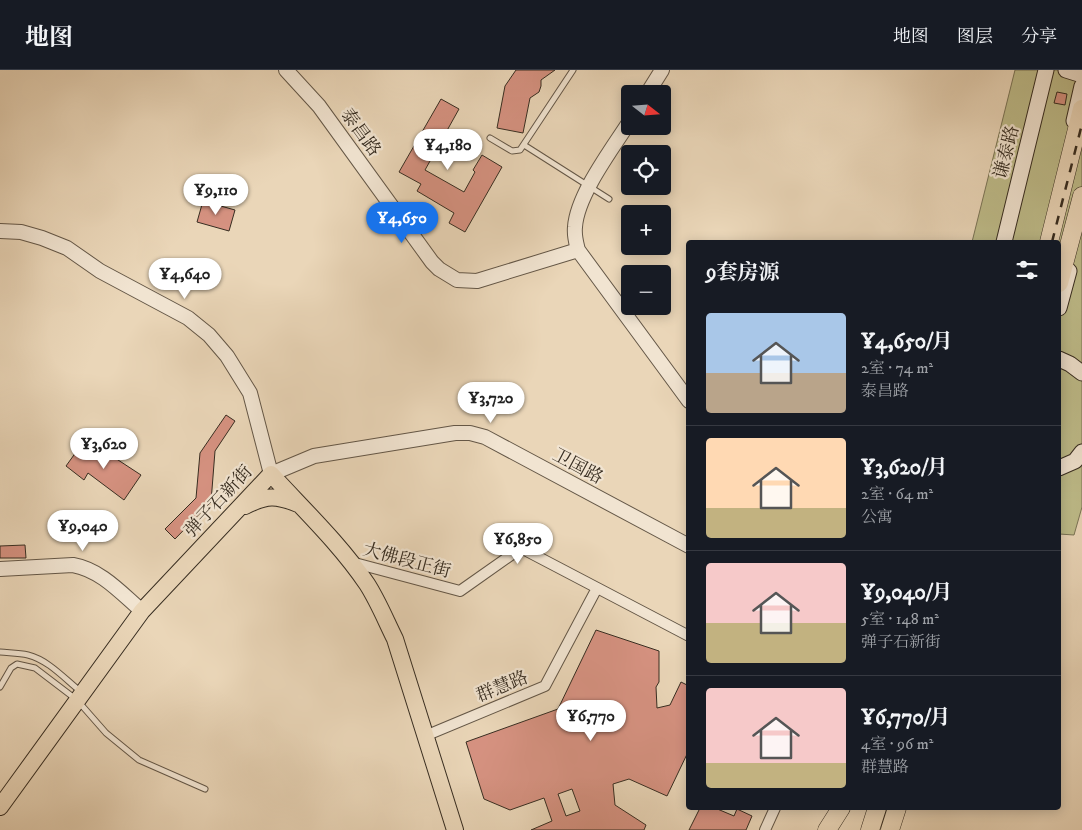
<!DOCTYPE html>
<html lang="zh">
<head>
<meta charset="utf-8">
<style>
	body { margin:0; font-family:"IM FELL DW Pica","Noto Serif SC",serif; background:#20242c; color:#f1f3f6; height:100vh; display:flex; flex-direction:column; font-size:19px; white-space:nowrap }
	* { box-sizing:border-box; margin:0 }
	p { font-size:16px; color:#9ea1a6 }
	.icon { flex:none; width:28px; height:28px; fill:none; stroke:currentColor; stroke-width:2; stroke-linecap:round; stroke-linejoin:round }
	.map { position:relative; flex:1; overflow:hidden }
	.drawer { position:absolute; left:686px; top:170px; width:375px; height:570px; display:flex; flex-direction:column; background:#171b24; border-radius:5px; box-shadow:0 2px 12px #0003 }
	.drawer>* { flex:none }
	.needle { width:32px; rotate:107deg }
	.buttons { position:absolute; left:621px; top:15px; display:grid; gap:10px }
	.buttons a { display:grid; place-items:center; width:50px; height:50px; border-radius:5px; background:#171b24; box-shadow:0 2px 12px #0003; font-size:25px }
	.price { position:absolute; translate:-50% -42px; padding:0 11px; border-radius:18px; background:#fff; color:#222; font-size:16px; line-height:32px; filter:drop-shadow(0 1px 2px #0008) }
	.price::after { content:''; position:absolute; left:50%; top:30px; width:15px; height:11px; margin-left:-8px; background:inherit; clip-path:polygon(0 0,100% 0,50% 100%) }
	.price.selected { background:#1a73e8; color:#fff }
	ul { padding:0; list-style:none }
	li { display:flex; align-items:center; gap:15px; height:125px; padding:0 20px }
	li+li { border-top:1px solid #363941 }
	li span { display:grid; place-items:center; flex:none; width:140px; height:100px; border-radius:5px; color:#555 }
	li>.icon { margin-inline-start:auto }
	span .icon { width:60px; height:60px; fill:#fffc; stroke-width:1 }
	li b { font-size:21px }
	h2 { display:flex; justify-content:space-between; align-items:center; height:60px; padding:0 20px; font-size:21px }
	header { display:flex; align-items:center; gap:30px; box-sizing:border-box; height:70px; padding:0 25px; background:#171b24; border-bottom:1px solid #363941 }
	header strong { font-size:24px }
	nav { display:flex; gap:28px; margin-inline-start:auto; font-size:18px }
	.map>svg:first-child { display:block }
	.green { fill:#bebc8a; stroke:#7a7456 }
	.building { fill:#d69281; stroke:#372d21; fill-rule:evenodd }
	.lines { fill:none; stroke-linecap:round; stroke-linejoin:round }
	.service-casing { stroke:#645747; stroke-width:7 }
	.minor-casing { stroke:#645747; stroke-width:12 }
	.tertiary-casing { stroke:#645747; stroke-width:16 }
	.secondary-casing { stroke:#372d21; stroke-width:17 }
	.primary-casing { stroke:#372d21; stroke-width:18 }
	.trunk-casing { stroke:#372d21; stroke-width:19 }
	.service { stroke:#f1e4d1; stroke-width:5 }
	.minor { stroke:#f1e4d1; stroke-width:10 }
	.tertiary { stroke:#f1e4d1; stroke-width:14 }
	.secondary { stroke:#f1e4d1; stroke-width:15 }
	.primary { stroke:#ead6b8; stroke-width:16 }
	.trunk { stroke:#ead6b8; stroke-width:18 }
	.rail { stroke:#372d21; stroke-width:2.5; stroke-dasharray:9 9; stroke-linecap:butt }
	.labels { text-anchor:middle; stroke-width:4.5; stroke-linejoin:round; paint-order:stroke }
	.street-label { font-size:18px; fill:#372d21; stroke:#f1e4d1 }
</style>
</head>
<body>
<header>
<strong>地图</strong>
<nav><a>地图</a><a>图层</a><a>分享</a></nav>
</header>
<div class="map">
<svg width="1082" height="760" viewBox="0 0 1082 760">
	<rect width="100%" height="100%" fill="#ead6b8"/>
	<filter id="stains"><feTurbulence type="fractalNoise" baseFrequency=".004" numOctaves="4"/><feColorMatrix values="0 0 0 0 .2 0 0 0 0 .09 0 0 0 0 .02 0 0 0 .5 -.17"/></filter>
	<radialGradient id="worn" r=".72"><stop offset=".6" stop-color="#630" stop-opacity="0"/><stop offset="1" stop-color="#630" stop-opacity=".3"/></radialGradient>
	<!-- green -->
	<path class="green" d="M1015,0H1082V437L1074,465L1059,464V172H972Z"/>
	<!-- building -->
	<path class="building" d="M516,0H555L541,10V16L539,22L530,28L523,63L497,58L505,16Z
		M1057,22L1067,24L1065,35L1054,33Z
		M441,29L459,39L425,100L464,122L475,102L473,100L482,85L502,97L465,162L449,153L454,143L417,121L421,114L399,102Z
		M203,131L235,140L229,161L197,152Z
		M226,345L235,351L215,381L211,432L175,469L165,459L196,428L200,383Z
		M84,371L109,390L112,386L141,405L124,430L88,403L84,410L66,396Z
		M25,475L26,488H0V476Z
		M596,560L659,581V612L656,617L657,638L670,635L681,612L689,616V680L667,726L629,709L613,714L615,735L646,755L644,760H531L552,751L544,728L510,740L484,729L466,672L558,639ZM572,719L580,741L566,746L558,724Z
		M700,738H715L734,746L737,739L752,746L746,760H689Z"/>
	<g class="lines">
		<!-- service casing -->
		<g class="service-casing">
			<path id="service" d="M490,68L512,81L520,80L573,0
				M524,75L609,129
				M0,582C9,583 19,583 28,585C48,590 64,608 80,621
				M0,617L11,598L17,594L35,598L77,630L106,663L139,690L205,719"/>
		</g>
		<!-- minor casing -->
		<g class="minor-casing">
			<path id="minor" d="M351,492L460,521L521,478L689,566
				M425,666L545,616L597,518
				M765,760L775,738"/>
		</g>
		<!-- tertiary casing -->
		<g class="tertiary-casing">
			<path id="tertiary" d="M286,0L319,36L432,192L439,199L457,210L477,211L578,180
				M647,24L662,0
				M630,51C612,79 577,125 575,157C574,166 576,172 578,180L689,331
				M0,161L21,162L42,168L67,178L100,201L188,248L209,265L227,286L250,323L271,404L314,386L455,363H470L485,367L689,476
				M0,499L73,495C101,500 121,523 142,541"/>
		</g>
		<!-- secondary casing -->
		<g class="secondary-casing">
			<path id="secondary" d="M1066,0L1082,5
				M1074,51L1082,16
				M1004,172L1046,0
				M1059,238L1069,201
				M1059,289L1070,294L1082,303
				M1059,398L1075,391L1082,382"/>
		</g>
		<!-- primary casing -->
		<g class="primary-casing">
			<path id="primary" d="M245,436C267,425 276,425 298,434
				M0,737L142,541L271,404C303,439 340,474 367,514C378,531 386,551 395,569L455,760"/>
		</g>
		<!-- trunk casing -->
		<g class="trunk-casing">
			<path id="trunk" d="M1049,172L1082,39
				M1059,213L1082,126
				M827,760L841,738
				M870,760L877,738
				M890,760L897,738"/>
		</g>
		<!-- service -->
		<use href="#service" class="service"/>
		<!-- minor -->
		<use href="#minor" class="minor"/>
		<!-- tertiary -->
		<use href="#tertiary" class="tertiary"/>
		<!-- secondary -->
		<use href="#secondary" class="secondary"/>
		<!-- primary -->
		<use href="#primary" class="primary"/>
		<!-- trunk -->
		<use href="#trunk" class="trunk"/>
		<!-- rail -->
		<path class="rail" d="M1052,172L1082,54"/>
	</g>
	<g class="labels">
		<!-- street labels -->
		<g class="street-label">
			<text transform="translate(361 62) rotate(54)" y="6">泰昌路</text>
			<text transform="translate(1006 82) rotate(-76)" y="6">谦泰路</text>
			<text transform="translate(578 396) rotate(28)" y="6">卫国路</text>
			<text transform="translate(218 431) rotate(-47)" y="6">弹子石新街</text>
			<text transform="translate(407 490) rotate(15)" y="6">大佛段正街</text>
			<text transform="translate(502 616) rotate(-22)" y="6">群慧路</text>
		</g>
	</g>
	<rect width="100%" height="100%" filter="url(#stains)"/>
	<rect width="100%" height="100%" fill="url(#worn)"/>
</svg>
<div class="buttons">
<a><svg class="needle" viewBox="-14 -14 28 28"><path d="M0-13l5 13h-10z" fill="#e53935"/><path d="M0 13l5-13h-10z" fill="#9ea1a6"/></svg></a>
<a><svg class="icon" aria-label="locate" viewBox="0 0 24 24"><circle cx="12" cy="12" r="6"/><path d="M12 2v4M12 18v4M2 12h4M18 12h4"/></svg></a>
<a>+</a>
<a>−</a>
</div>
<b class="price" style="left:448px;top:101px">¥4,180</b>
<b class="price" style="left:216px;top:146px">¥9,110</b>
<b class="price selected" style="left:402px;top:174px">¥4,650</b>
<b class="price" style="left:185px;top:230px">¥4,640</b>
<b class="price" style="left:491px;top:354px">¥3,720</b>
<b class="price" style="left:104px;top:400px">¥3,620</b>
<b class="price" style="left:83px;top:482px">¥9,040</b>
<b class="price" style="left:518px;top:495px">¥6,850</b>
<b class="price" style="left:591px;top:672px">¥6,770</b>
<section class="drawer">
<h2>9套房源<svg class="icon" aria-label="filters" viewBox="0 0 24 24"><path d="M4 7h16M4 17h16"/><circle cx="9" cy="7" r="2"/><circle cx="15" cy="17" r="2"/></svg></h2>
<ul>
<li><span style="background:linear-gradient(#a9c7e8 60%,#b9a48a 0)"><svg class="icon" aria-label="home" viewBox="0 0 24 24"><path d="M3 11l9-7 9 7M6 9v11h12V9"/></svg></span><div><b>¥4,650/月</b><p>2室 · 74 m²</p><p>泰昌路</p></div></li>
<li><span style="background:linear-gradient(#ffd9b3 70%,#c2b280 0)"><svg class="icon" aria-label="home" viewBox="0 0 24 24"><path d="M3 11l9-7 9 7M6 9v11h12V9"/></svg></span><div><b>¥3,620/月</b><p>2室 · 64 m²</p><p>公寓</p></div></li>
<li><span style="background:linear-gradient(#f6c9c9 60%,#c2b280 0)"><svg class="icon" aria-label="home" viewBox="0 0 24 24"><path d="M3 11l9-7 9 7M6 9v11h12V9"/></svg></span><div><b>¥9,040/月</b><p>5室 · 148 m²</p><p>弹子石新街</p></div></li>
<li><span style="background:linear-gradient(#f6c9c9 75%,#c2b280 0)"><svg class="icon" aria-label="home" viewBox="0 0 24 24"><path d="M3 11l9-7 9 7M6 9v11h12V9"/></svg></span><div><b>¥6,770/月</b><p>4室 · 96 m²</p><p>群慧路</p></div></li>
</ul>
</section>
</div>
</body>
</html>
